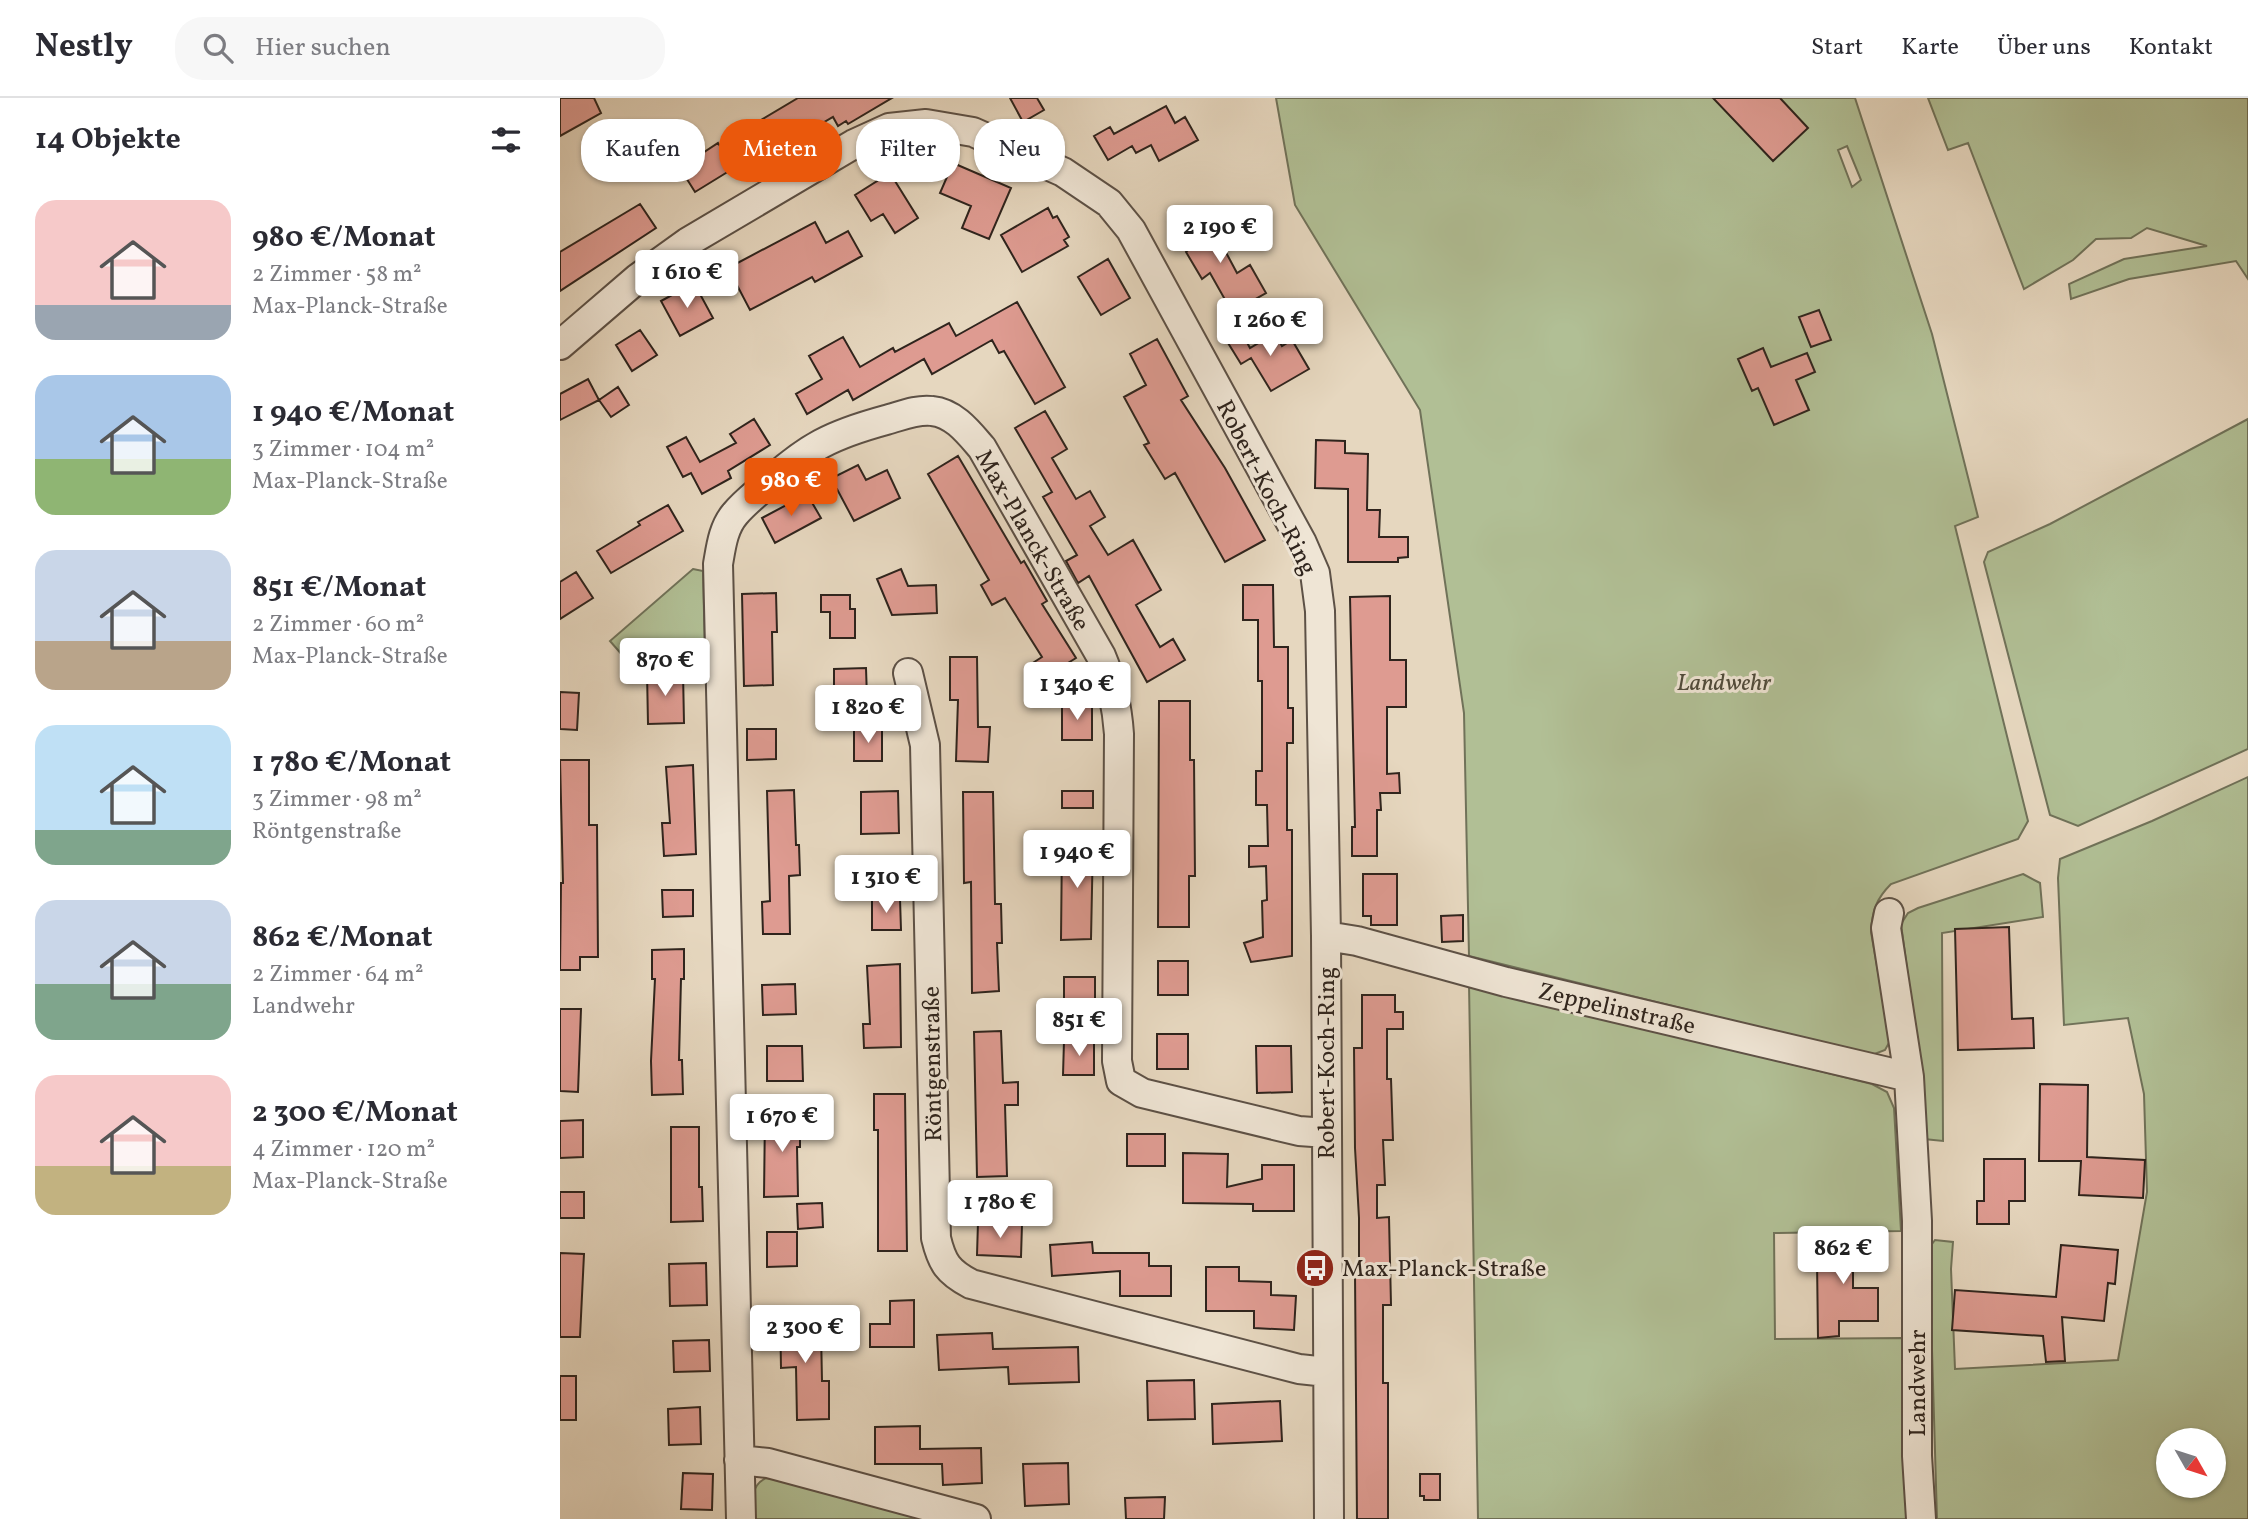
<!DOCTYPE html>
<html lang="de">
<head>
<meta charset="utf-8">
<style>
	body { margin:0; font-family:Vollkorn,serif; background:#f7f7f7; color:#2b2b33; height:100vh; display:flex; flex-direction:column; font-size:26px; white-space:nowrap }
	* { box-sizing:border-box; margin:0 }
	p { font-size:23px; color:#7c7c81 }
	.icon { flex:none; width:38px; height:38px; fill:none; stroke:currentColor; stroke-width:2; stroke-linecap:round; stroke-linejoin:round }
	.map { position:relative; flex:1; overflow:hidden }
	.drawer { display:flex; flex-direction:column; background:#fff; width:560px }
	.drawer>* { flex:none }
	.guide { position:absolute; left:21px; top:21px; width:665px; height:63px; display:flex; gap:14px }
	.needle { width:46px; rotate:129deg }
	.controls { position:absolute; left:1596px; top:1330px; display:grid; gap:14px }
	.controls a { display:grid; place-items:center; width:70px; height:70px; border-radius:50%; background:#fff; box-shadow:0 2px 5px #0004; font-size:35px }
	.price { position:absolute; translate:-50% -60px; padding:0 16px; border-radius:7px; background:#fff; color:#222; font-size:23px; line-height:46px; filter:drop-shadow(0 2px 4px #0008) }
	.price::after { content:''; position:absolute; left:50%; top:42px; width:21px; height:16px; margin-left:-10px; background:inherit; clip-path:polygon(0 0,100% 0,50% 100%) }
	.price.on { background:#ea580c; color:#fff }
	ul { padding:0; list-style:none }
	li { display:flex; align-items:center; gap:21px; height:175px; padding:0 35px }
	li span { display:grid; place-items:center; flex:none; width:196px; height:140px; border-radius:21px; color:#555 }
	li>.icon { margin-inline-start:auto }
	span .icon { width:84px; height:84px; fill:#fffc; stroke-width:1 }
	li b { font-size:30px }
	h2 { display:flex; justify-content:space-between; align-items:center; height:84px; padding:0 35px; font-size:30px }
	.pill { padding:0 24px; border-radius:28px; background:#fff; box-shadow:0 2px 5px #0004; font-size:24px; line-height:63px }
	.pill.on { background:#ea580c; color:#fff }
	header { display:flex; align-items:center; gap:42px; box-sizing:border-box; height:98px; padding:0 35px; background:#fff; border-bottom:2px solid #e1e1e2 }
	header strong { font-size:33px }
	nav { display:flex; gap:38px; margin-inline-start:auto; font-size:24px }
	.search { width:490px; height:63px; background:#f7f7f7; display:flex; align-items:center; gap:18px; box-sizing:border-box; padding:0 24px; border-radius:28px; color:#7c7c81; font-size:26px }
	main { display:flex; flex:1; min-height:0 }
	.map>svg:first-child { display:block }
	.green { fill:#b1bf95; stroke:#707259; stroke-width:2; fill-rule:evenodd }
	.building { fill:#de9b91; stroke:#2f241d; stroke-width:2 }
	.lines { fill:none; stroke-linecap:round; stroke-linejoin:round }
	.minor-casing { stroke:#5d5146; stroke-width:32 }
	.minor { stroke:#efe5d5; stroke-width:28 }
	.labels { text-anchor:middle; stroke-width:6; stroke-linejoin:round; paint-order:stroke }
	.street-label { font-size:24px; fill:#2f241d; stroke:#efe5d5 }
	.park-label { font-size:24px; font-style:italic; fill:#504b3b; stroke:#efe5d5 }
	.poi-label { font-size:24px; fill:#2f241d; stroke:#efe5d5; text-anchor:start }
</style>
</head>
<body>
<header>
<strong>Nestly</strong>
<div class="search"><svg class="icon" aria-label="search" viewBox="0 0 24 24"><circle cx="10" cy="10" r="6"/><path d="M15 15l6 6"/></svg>Hier suchen</div>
<nav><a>Start</a><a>Karte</a><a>Über uns</a><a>Kontakt</a></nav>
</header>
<main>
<section class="drawer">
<h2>14 Objekte<svg class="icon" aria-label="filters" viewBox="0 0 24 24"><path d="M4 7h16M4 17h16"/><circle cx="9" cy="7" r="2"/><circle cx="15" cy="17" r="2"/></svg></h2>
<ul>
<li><span style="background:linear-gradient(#f6c9c9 75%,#9aa5b1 0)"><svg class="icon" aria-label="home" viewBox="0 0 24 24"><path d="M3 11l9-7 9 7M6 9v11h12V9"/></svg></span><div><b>980 €/Monat</b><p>2 Zimmer · 58 m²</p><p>Max-Planck-Straße</p></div></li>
<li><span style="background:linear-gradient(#a9c7e8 60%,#8fb573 0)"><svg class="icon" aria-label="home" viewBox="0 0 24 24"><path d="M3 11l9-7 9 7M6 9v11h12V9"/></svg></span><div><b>1 940 €/Monat</b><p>3 Zimmer · 104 m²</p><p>Max-Planck-Straße</p></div></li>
<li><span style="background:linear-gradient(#c9d6e8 65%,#b9a48a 0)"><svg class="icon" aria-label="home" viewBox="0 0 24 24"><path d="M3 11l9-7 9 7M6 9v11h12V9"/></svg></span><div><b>851 €/Monat</b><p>2 Zimmer · 60 m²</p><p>Max-Planck-Straße</p></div></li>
<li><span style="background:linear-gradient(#bfe0f5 75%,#7fa58c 0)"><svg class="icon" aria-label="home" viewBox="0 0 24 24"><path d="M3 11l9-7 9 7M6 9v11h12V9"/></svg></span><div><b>1 780 €/Monat</b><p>3 Zimmer · 98 m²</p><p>Röntgenstraße</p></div></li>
<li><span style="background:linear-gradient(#c9d6e8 60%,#7fa58c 0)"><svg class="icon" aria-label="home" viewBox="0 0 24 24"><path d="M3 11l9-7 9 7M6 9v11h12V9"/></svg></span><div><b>862 €/Monat</b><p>2 Zimmer · 64 m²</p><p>Landwehr</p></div></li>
<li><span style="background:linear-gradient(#f6c9c9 65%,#c2b280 0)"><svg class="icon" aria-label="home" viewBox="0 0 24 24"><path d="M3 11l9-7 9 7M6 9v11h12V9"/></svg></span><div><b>2 300 €/Monat</b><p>4 Zimmer · 120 m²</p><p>Max-Planck-Straße</p></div></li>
</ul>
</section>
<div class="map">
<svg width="1688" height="1421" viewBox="0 0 1688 1421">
	<rect width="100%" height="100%" fill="#e6d7bf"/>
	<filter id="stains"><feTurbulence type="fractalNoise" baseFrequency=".00286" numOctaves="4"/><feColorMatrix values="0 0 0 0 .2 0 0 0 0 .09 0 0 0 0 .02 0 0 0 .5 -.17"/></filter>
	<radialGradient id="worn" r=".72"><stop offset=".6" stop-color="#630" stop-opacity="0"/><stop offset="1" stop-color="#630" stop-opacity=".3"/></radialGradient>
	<!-- green -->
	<path class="green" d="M716,0H1295L1372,236L1418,419L1395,428L1468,723L1458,741L1331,786C1316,801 1312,813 1311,834L1330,943L1325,952L1312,957L909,858L904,615L860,312L735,107ZM1287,48L1301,82L1292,89L1278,52Z
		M1368,0H1688V181L1676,163L1569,181L1511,201L1509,186L1564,161L1647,148L1587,130L1571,140L1536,141L1513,162L1464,191L1408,45L1388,52Z
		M1688,321V651L1518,728L1490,717L1424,464L1428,454L1490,426Z
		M133,471L143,473L145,555L63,558L50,543Z
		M1688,679V1421H1377L1369,1150L1375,1142L1393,1144L1391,1171L1395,1271L1558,1262L1587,1094L1584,996L1568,920L1504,927L1498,780L1500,761L1592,723ZM1608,1342H1654V1388H1608Z
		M1463,776L1480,785L1483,819L1382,835L1383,1043L1364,1041L1362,983L1341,826L1348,815L1358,810Z
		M909,886L1312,986L1327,994L1334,1010L1341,1133L1214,1135L1215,1241L1342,1240L1349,1421H918Z
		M206,1380L214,1381L361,1421H194C193,1405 189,1388 206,1380Z"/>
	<!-- building -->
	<path class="building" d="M0,0H34L41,15L0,38Z
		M238,0H332L288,26L286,23L278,28L273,19L213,54L196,25Z
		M450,0H477L484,12L463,24Z
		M1153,0H1220L1248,30L1213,63Z
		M606,8L615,25L625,19L638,42L599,63L591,47L576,55L572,48L548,62L534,38L550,29L554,36Z
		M158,45L174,70L135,94L120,70Z
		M393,65L451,90L429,141L402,130L411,108L380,95Z
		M330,75L358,120L335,135L323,116L311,123L295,97Z
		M80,106L96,130L0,193V154Z
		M488,110L493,120L497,118L509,139L504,142L508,148L462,174L441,137Z
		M645,119L652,132L656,130L665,146L662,147L677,175L690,167L706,195L672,214L650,175L642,181L626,154L628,152L618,135Z
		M255,124L266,145L288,133L302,158L255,184L252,179L190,212L168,170Z
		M548,161L570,200L541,217L518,179Z
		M134,185L153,220L120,238L101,203Z
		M457,204L505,289L475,306L444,253L439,255L432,242L372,276L364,261L293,302L288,292L247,316L236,296L262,281L249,258L283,239L300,269L333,250L335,254L389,225L396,238Z
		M1259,212L1271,242L1251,249L1239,219Z
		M680,231L690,250L715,235L722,248L732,242L749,271L711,293L691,260L681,266L665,240Z
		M80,232L97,257L72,273L56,247Z
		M597,241L628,298L621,302L665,370L705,442L665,464L615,375L605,381L584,347L589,345L564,299L586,287L570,256Z
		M1203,250L1211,269L1247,255L1255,274L1236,282L1249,312L1214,327L1198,290L1192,293L1178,261Z
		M28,281L39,302L0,322V296Z
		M58,289L69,307L51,319L39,302Z
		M485,313L507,351L492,360L516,401L530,393L545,419L530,428L548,457L573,442L601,492L576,507L600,549L613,541L625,562L587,584L529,478L518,485L506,463L517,457L483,399L492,394L455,330Z
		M194,321L210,347L168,373L171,380L142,396L131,375L123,379L107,349L126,339L140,364L176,345L170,336Z
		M756,342L785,343V355L808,356L807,412H820L819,439H848V459L838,460V464H788V391L755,390Z
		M398,358L461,465L464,463L487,503L482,506L516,560L477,584L468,568L482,559L445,500L432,507L421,487L429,482L368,376Z
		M298,367L306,382L327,372L340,400L294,423L277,391L251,395L250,391Z
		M247,396L261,420L215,445L202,420Z
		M108,407L123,433L51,475L37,453L80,427L78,424Z
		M341,471L348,488L376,487L377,515L332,517L317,481Z
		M16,474L33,500L0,521V484Z
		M683,487H713L714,549H728V610H733V645H727V732H732V858L691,864L684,845L703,839L702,803L707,802L706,768L689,769V748H708L707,707H696V673H702V583H698V522H683Z
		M216,495L217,534H212L213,587L184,588L182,496Z
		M261,497H290V511H295V540H270V514H261Z
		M830,498V562H846V609H827V676L839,675L840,695H820L821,712H817V758H792V729H795L790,499Z
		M390,559H417L418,629H430L428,664L396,663L398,602H390Z
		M306,570L307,600L274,601V571Z
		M87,574H123L124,625L88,626Z
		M0,594L19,595L17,632L0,631Z
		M599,603H630V662H634L635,778H629V829H598Z
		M502,607H532V642H502Z
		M187,631H216V661L187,662Z
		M294,631H322V663H294Z
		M0,662H29V727H37L38,859H20V872H0L1,785H3Z
		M133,667L136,756L104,758L102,725H110L106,669Z
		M234,692L236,747H239L240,777L229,778L230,836H203L202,804L210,803L207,693Z
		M338,693L339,735L301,736V694Z
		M502,693H533V710H502Z
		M403,694H433L435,806H441L442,845H437L439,893L412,895L411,784L404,785Z
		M533,742L531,841L501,842L502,743Z
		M803,776H837V827H811V818H803Z
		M102,792H133V818L103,819Z
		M312,801H340L341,832H312Z
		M903,817V843L882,844L881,818Z
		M1449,829L1452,921L1473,920L1474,950L1398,952L1395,831Z
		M124,851V881H121L119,962H122L123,996L92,997L91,963L95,881H92V852Z
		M598,863H628V897H598Z
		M340,866L341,949L304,950L303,926H310L307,868Z
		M504,879H535V913H504Z
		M235,886L236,916L203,917L202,887Z
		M802,897H835V914H843V931H827V981H831L833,1042H823L825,1087H817V1120L829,1119L831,1207H823V1285H828V1421H797L795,1175H799V1120L795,1050L794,950H802Z
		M0,911H21L18,994L0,993Z
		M441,933L443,985L458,984V1007H445L447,1078L417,1079L414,934Z
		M597,936H628V971H597Z
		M504,943H534V977H503Z
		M207,948H242L243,983H207Z
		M696,948H731L732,994L697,995Z
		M1480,986L1528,987L1527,1059L1585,1062L1583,1100L1519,1097L1521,1063H1479Z
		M314,996H345L347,1153H318V1032H314Z
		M205,1014H240V1049H237L238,1098L204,1099Z
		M23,1022V1059L0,1060V1023Z
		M111,1029H139V1089H142L143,1123L111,1124Z
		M567,1036H605V1068H567Z
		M623,1055L668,1056L667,1089L702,1081V1067H734V1113H693V1106L623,1105Z
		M1424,1061H1465V1103H1449V1126H1417V1103H1424Z
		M0,1094H24V1120H0Z
		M262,1105L263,1129L238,1131L237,1106Z
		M418,1124L462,1126L461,1159L417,1157Z
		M207,1134H237V1168L207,1169Z
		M1310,1137L1309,1159H1293V1190H1318V1223H1279V1238L1258,1240L1257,1163H1268V1138Z
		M532,1144L533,1155H589V1168H611V1198H560V1173L492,1178L490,1147Z
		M1501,1147L1558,1152L1555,1186L1548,1185L1544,1223L1502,1219L1505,1263L1486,1264L1483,1238L1392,1232L1395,1192L1496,1199Z
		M0,1155L24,1156L20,1239H0Z
		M146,1165L147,1207L110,1208L109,1166Z
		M646,1169H679V1183L711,1184V1197L736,1198L734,1232L694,1230V1213H646Z
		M354,1202V1249H310V1226H330V1203Z
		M220,1213H248V1234L261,1233L262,1283H269V1321L237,1322L236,1269L221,1270Z
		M432,1235L433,1251L518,1249L519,1284L449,1286L448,1269L379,1272L377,1237Z
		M149,1242L150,1273L114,1274L113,1243Z
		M0,1278H16V1322H0Z
		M634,1282L635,1321L588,1322L587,1283Z
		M720,1303L722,1343L653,1346L652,1306Z
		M140,1309L141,1346L109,1347L108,1311Z
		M360,1328V1351L421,1350L422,1385L383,1387L382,1366H315V1329Z
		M508,1365L509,1406L465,1408L463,1366Z
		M123,1375L153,1376L152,1412L121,1411Z
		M860,1376H880V1402H864V1398H860Z
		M605,1399L604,1421H566L565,1400Z"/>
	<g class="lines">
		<!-- minor casing -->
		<g class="minor-casing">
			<path id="minor" d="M0,247L78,180L128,144L294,46L329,30L366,26L413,34L503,74L549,105L571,132L742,445L755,475L760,513L766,838L769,1421
				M348,575L365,647L376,1140C382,1165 388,1174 411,1186L739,1271L767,1274
				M1329,815L1326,830L1349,979L1357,1123V1358L1361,1421
				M766,838L797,843L946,884L1349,979
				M179,1362L208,1365L416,1421
				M181,1421L158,466C161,449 163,430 175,416C184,405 196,396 206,387C248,349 271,337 326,322C341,318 357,311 372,313C394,315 409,335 422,350L541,558C552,584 557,607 559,636L557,963L561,983L582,995L739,1033L767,1035"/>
		</g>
		<!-- minor -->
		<use href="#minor" class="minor"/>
	</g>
	<!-- icons -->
	<defs>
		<g id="bus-disc" transform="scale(2.0125)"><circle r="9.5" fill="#8f2418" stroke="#efe5d5"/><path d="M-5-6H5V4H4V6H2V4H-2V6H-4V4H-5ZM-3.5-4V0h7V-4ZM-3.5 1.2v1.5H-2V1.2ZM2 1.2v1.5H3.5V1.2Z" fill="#fff"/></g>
	</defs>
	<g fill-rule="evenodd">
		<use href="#bus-disc" x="755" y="1170"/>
	</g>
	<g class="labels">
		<!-- street labels -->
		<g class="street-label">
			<text transform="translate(707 389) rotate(63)" y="8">Robert-Koch-Ring</text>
			<text transform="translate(473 442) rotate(60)" y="8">Max-Planck-Straße</text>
			<text transform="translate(1057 910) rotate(13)" y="8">Zeppelinstraße</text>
			<text transform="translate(766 965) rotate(-90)" y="8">Robert-Koch-Ring</text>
			<text transform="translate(372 966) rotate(-91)" y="8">Röntgenstraße</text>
			<text transform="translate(1357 1285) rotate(-90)" y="8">Landwehr</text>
		</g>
		<!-- park labels -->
		<g class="park-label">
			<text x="1164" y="592">Landwehr</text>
		</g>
		<!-- poi labels -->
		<g class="poi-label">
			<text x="782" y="1178">Max-Planck-Straße</text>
		</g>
	</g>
	<rect width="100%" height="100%" filter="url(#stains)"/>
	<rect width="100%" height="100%" fill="url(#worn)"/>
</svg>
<div class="controls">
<a><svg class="needle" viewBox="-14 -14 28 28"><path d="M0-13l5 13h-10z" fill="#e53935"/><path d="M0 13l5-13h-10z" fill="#7c7c81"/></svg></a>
</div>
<b class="price" style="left:660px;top:167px">2 190 €</b>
<b class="price" style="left:127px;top:212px">1 610 €</b>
<b class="price" style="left:710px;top:260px">1 260 €</b>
<b class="price on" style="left:231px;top:420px">980 €</b>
<b class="price" style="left:105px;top:600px">870 €</b>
<b class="price" style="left:517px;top:624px">1 340 €</b>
<b class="price" style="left:308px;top:647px">1 820 €</b>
<b class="price" style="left:517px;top:792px">1 940 €</b>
<b class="price" style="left:326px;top:817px">1 310 €</b>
<b class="price" style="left:519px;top:960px">851 €</b>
<b class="price" style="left:222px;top:1056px">1 670 €</b>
<b class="price" style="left:440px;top:1142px">1 780 €</b>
<b class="price" style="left:1283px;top:1188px">862 €</b>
<b class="price" style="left:245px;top:1267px">2 300 €</b>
<div class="guide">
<a class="pill">Kaufen</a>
<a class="pill on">Mieten</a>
<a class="pill">Filter</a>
<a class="pill">Neu</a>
</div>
</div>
</main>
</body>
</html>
